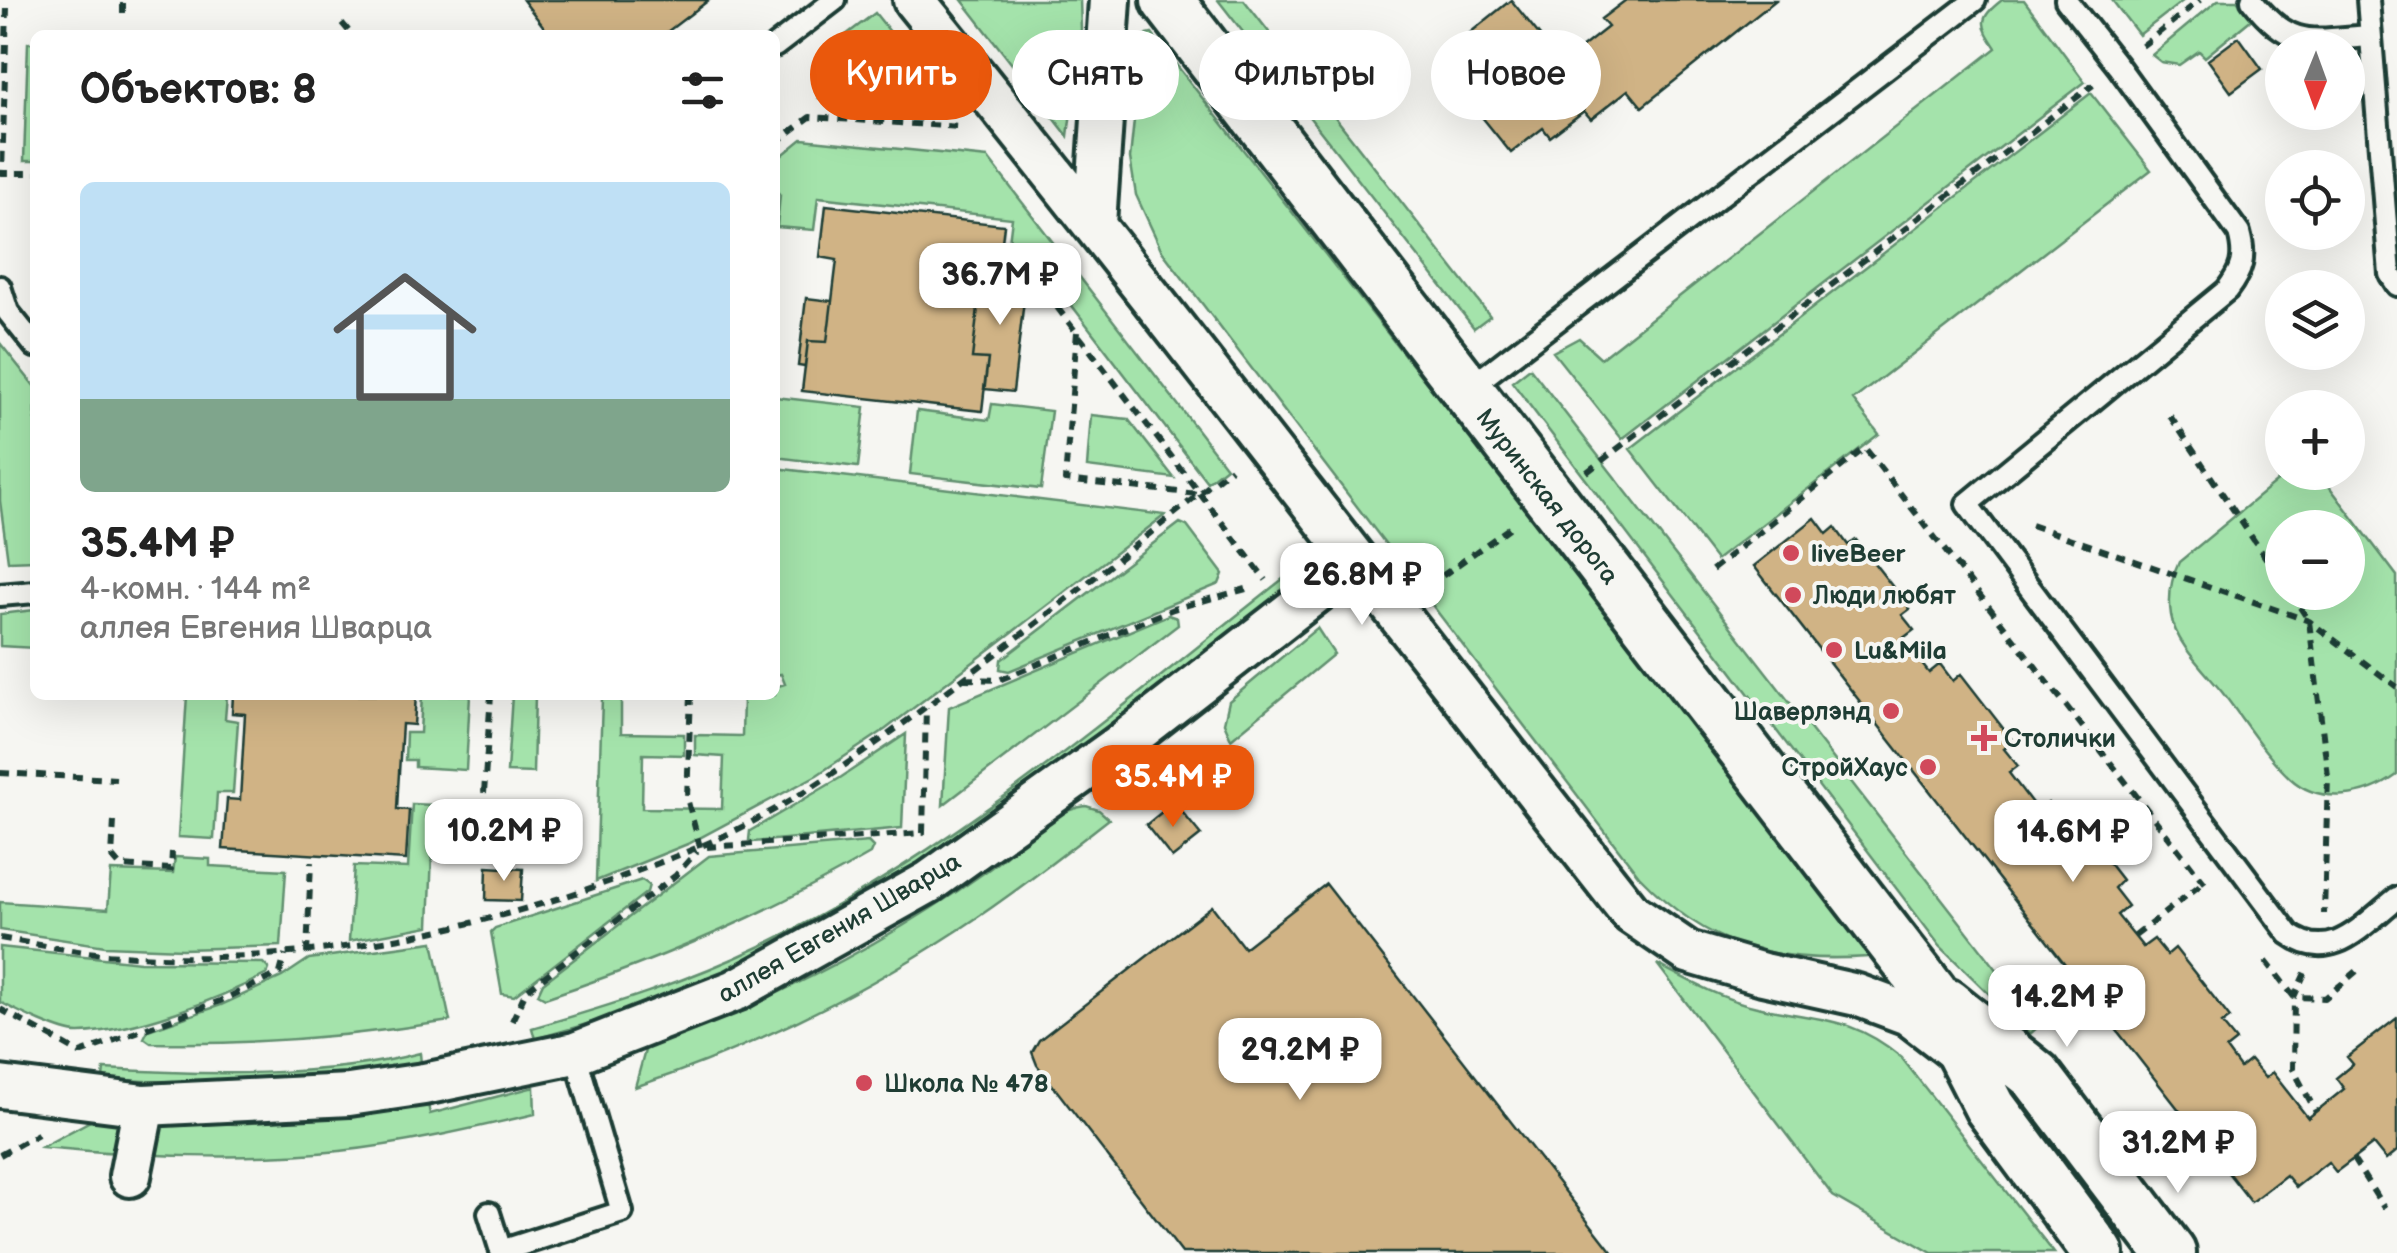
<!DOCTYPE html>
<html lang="ru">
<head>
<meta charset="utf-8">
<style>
	body { margin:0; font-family:"Balsamiq Sans",sans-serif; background:#f2f2f2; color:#222; height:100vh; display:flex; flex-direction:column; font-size:38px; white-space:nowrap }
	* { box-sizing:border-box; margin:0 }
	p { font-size:32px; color:#767676 }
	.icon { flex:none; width:55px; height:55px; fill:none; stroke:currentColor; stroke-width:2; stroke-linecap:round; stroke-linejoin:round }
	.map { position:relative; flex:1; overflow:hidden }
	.panel { position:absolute; left:30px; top:30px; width:750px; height:670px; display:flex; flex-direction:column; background:#fff; border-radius:15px; box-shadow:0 10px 40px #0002 }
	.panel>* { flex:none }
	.banner { position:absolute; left:810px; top:30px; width:950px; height:90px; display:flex; gap:20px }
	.needle { width:65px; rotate:181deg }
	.buttons { position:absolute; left:2265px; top:30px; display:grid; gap:20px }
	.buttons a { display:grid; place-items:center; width:100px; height:100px; border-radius:50%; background:#fff; box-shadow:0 10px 40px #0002; font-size:50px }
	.price { position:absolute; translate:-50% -85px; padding:0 22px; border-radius:20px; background:#fff; color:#222; font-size:32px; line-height:65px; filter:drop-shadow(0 2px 5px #0008) }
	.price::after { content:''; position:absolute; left:50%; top:60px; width:30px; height:22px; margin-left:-15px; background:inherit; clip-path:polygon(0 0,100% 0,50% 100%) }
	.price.active { background:#ea580c; color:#fff }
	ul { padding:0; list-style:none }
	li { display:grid; align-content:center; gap:20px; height:530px; padding:0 50px }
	li span { display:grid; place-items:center; height:310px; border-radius:15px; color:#555 }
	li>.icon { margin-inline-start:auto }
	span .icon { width:180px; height:180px; fill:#fffc; stroke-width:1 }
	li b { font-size:42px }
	h2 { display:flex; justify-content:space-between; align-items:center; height:120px; padding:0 50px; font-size:42px }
	.pill { padding:0 35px; border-radius:45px; background:#fff; box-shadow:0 10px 40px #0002; font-size:35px; line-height:90px }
	.pill.active { background:#ea580c; color:#fff }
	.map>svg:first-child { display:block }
	.green { fill:#a4e3ab; stroke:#629070; stroke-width:2.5; fill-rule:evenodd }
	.building { fill:#d0b385; stroke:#1f3d34; stroke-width:2.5 }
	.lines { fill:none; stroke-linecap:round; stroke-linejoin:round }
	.service-casing { stroke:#1f3d34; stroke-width:28 }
	.minor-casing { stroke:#1f3d34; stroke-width:48 }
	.tertiary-casing { stroke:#1f3d34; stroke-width:58 }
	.path { stroke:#1f3d34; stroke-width:6; stroke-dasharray:10 8; stroke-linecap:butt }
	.service { stroke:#f6f6f2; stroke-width:20 }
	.minor { stroke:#f6f6f2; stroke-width:40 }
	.tertiary { stroke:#f6f6f2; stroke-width:50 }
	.poi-dot { fill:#d1495b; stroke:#f6f6f2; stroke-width:4 }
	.labels { text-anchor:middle; stroke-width:8; stroke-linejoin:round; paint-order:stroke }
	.street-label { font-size:25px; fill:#1f3d34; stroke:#f6f6f2 }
	.poi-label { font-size:25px; font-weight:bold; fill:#1f3d34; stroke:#f6f6f2; text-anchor:start }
</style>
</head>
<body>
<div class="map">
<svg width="2397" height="1253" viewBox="0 0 2397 1253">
	<rect width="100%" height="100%" fill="#f6f6f2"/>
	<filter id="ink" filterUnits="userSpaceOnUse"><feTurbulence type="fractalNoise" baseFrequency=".01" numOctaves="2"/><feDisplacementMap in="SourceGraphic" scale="20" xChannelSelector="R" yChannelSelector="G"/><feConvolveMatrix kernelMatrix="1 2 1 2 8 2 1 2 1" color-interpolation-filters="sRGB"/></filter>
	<g filter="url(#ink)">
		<!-- green -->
		<path class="green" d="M962,0H1080L1081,29L1068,136Z
			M1218,0H1244L1490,316L1474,328Z
			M2002,0H2024L2085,82L1622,439L1553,352L1579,338L1601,358L1996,48C1980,24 1978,19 2002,0Z
			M2112,0H2184L2139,35Z
			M2218,0H2237L2253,18L2205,57L2199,51L2179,65L2161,62L2152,55Z
			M875,13L953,111L820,98L850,77L830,47Z
			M1152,34L1871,948L1869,957C1771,963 1708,948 1639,876L1162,251L1136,195L1130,158L1143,36Z
			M28,43H35V161H24Z
			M2091,93L2151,170L1853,400L1879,434L1716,560L1630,449Z
			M802,139L988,158L1226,467L1207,482L1060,290L1045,288L1046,282L1035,281V269L1006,266L1012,218L818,197L814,230L777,227L780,195L775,189V161Z
			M0,343L35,387V560L8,561L0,501Z
			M1530,368L2040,1025L2030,1034L1940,946L1512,382Z
			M775,397L865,407L858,467L775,457Z
			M992,404L1051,411L1041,489L910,474L917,411L989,420Z
			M1091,415L1128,419L1174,478L1087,467Z
			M775,468L1165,515L886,729L817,775L690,843L596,881L602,699H621V733L684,734V755L643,754L642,808L722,809L724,757L695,755V735L742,736L743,699L754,695H775V687L785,684L781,674L775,675Z
			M2287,473H2319L2397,576V775C2367,797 2320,806 2290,778C2264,754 2244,720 2222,692C2205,671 2175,643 2171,615C2168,596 2171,579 2179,562ZM2282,528H2348V592H2282Z
			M1180,523L1187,526L1223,574L1219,584L1009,671L1000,669L1001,660Z
			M1302,564L1308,573L926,864L764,955L625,1013L535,1039L532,1028C610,1006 688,981 761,946C957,851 1130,698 1302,564Z
			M35,610V648L0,646V614Z
			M1168,615L1177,618L1178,625L943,805L949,707Z
			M1317,628L1334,654L1231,739L1224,723L1229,701Z
			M187,695H227L225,719L238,721L233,793H217L214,839L178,837Z
			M422,695H470L466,770L415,767V760H405L406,733H420Z
			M512,695H535L533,773L507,772Z
			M906,734L902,828L753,842L749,840L750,831L840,778Z
			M412,804L434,805L429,926L349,941L354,866L408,868Z
			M1086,806L1099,810L1109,819C1060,857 1012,895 960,929C859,995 749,1049 635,1087L646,1047C767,1004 881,946 985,872C1014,852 1052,809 1086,806Z
			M868,842L873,847L870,854C766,915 660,960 545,998L538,994L543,983L709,856Z
			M175,857L210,859V866L286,870L281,946L182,949L105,946L0,930V902L108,909L111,871L173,873Z
			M642,880L649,885L647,892L514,996L502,994L491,932L495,928Z
			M433,942L450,1021C350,1037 252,1045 151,1043L144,1038L148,1030L221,1005L282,977L309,959Z
			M0,947L140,962L263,963L269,969L267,974C216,1000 137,1031 80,1033C63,1034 17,1011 0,1002Z
			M1657,964C1689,981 1721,999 1757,1007C1816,1021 1851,1015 1901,1057L2054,1253H1932L1833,1196Z
			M420,1053L421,1064C316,1080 210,1086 103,1079L104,1069C201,1075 325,1078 420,1053Z
			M534,1087L535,1114C470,1129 406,1144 340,1151C241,1161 141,1156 42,1147L94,1119L237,1124L337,1116L428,1104L430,1114Z"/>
		<!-- building -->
		<path class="building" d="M523,0H709L663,35H550Z
			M523,0H709L663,35H550Z
			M1511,0L1562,63L1608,27L1601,19L1626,0H1776L1642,107L1628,90L1591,119L1584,111L1550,137L1543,128L1511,153L1436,60Z
			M2239,37L2262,69L2231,92L2208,60Z
			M826,205L1004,225L998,276L982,274L972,358L988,359L982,411L802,391L808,341L827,342L837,260L820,257Z
			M998,271L1027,275L1013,392L984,389L988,359L972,358L982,274L998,276Z
			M806,298L832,301L827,342L808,341L805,367L798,366Z
			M1815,518L1827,534L1835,527L1848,545L1856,540L1910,609L1902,615L1914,630L1902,639L1929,673L1940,664L1953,681L1961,674L2013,741L2004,749L2018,766L2009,773L2038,811L2048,803L2062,822L2071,814L2122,880L2114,888L2128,906L2117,915L2143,947L2154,939L2167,955L2175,948L2230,1018L2222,1024L2236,1041L2226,1049L2240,1068L2250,1060L2265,1078L2272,1072L2308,1118L2344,1089L2336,1078L2353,1064L2347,1057L2397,1018V1151L2386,1160L2373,1144L2336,1172L2328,1162L2296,1187L2286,1175L2251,1202L1754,566Z
			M233,695H416L414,725L402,724L398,789L397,809L409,810L406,860L223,849L227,799L240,800L245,714L232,713Z
			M1174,802L1201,835L1172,858L1146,825Z
			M487,867L523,869L521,901L486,900Z
			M1326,884L1613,1253H1182L1037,1065L1032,1052L1039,1040L1212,906L1244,948Z"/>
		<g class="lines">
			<!-- service casing -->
			<g class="service-casing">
				<path id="service" d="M2066,0L2118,66L2239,233C2246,258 2242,270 2227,290L1967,504L2289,934C2332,965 2362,925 2397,898
					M2252,0C2291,50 2312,40 2369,36
					M2368,0L2390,274L2397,285
					M775,46L835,0
					M0,287L8,312L35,346
					M1468,389L1975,0
					M0,595L35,592
					M489,1213L501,1251L622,1212L575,1053"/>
			</g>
			<!-- minor casing -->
			<g class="minor-casing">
				<path id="minor" d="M914,0C1158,301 1392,609 1631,913L1688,952L1763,974L1857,995L1908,1014L1961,1055
					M1095,224L1110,0
					M0,1087L144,1105L349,1095L424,1084L575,1053L736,990L929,882L1120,745L1355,562
					M130,1176L144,1105"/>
			</g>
			<!-- tertiary casing -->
			<g class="tertiary-casing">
				<path id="tertiary" d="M1167,0L1931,992L1990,1107L2098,1253
					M1946,1004L2036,1076L2170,1253"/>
			</g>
			<!-- path -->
			<path class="path" d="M7,8L2,173H35
				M123,13V0
				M342,23L352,35
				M2142,46L2200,0
				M775,143L810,117L960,127
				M1024,299L1053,302L1266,580
				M1077,332L1065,480L1198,494
				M2170,416L2282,582
				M1587,472L2093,85
				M2031,525L2309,621L2397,687
				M1712,570L1865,448L2206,885
				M1428,586L1512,526
				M2290,592L2309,621L2328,776L2324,914
				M965,679L999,680L1173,609L1246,589
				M691,695L687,798L700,847
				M0,773L116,779
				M484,793L491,695
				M114,821L112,857L120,866L171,869L172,852
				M707,847L923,833L926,707
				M2135,936L2204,882
				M0,938C35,944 70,951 105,954C286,968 463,937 632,873C672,858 712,843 750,823C813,790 870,748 927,706C1031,629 1131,549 1231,468
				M307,954L311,862
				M2266,961L2294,997L2325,998L2357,971
				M2305,973L2294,997L2293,1069L2316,1112
				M2047,1006L2078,981
				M0,1009L80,1053L220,1001L280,973L285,955
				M512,1021L526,991L676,875L697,851
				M0,1155L38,1134
				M2353,1159L2384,1208"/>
			<!-- service -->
			<use href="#service" class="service"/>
			<!-- minor -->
			<use href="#minor" class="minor"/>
			<!-- tertiary -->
			<use href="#tertiary" class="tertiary"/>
		</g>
	</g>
	<!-- markers -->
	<g class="poi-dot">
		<circle cx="1791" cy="553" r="10"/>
		<circle cx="1793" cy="595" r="10"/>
		<circle cx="1834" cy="650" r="10"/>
		<circle cx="1891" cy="711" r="10"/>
		<path d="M1979 723h10v10h10v10h-10v10h-10v-10h-10v-10h10z"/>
		<circle cx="1928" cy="767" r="10"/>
		<circle cx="864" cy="1083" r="10"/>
	</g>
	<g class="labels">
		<!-- street labels -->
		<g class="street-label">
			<text transform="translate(1548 496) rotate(52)" y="9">Муринская дорога</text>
			<text transform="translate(839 927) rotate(-30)" y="9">аллея Евгения Шварца</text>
		</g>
		<!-- poi labels -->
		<g class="poi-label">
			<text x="1811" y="562">liveBeer</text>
			<text x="1813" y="604">Люди любят</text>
			<text x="1854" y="659">Lu&amp;Mila</text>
			<text x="1871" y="720" text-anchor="end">Шаверлэнд</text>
			<text x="2004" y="747">Столички</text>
			<text x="1908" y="776" text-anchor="end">СтройХаус</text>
			<text x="884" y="1092">Школа № 478</text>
		</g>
	</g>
</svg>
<div class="buttons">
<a><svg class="needle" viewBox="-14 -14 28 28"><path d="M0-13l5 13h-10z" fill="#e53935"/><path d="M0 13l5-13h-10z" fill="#767676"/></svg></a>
<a><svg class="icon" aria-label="locate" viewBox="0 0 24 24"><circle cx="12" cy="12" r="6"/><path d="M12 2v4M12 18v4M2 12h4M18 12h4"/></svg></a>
<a><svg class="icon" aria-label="layers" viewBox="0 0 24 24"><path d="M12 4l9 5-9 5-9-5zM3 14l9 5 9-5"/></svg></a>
<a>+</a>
<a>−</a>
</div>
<b class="price" style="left:1000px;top:328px">36.7M ₽</b>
<b class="price" style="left:1362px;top:628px">26.8M ₽</b>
<b class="price active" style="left:1173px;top:830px">35.4M ₽</b>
<b class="price" style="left:504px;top:884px">10.2M ₽</b>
<b class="price" style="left:2073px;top:885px">14.6M ₽</b>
<b class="price" style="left:2067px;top:1050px">14.2M ₽</b>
<b class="price" style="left:1300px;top:1103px">29.2M ₽</b>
<b class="price" style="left:2178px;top:1196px">31.2M ₽</b>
<div class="banner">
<a class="pill active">Купить</a>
<a class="pill">Снять</a>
<a class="pill">Фильтры</a>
<a class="pill">Новое</a>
</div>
<section class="panel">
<h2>Объектов: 8<svg class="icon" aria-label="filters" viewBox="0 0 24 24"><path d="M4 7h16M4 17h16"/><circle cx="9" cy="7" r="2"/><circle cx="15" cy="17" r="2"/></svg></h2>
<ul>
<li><span style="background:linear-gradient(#bfe0f5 70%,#7fa58c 0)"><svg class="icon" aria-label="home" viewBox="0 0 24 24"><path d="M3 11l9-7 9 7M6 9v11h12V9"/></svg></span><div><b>35.4M ₽</b><p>4-комн. · 144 m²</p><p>аллея Евгения Шварца</p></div></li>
</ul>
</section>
</div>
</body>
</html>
